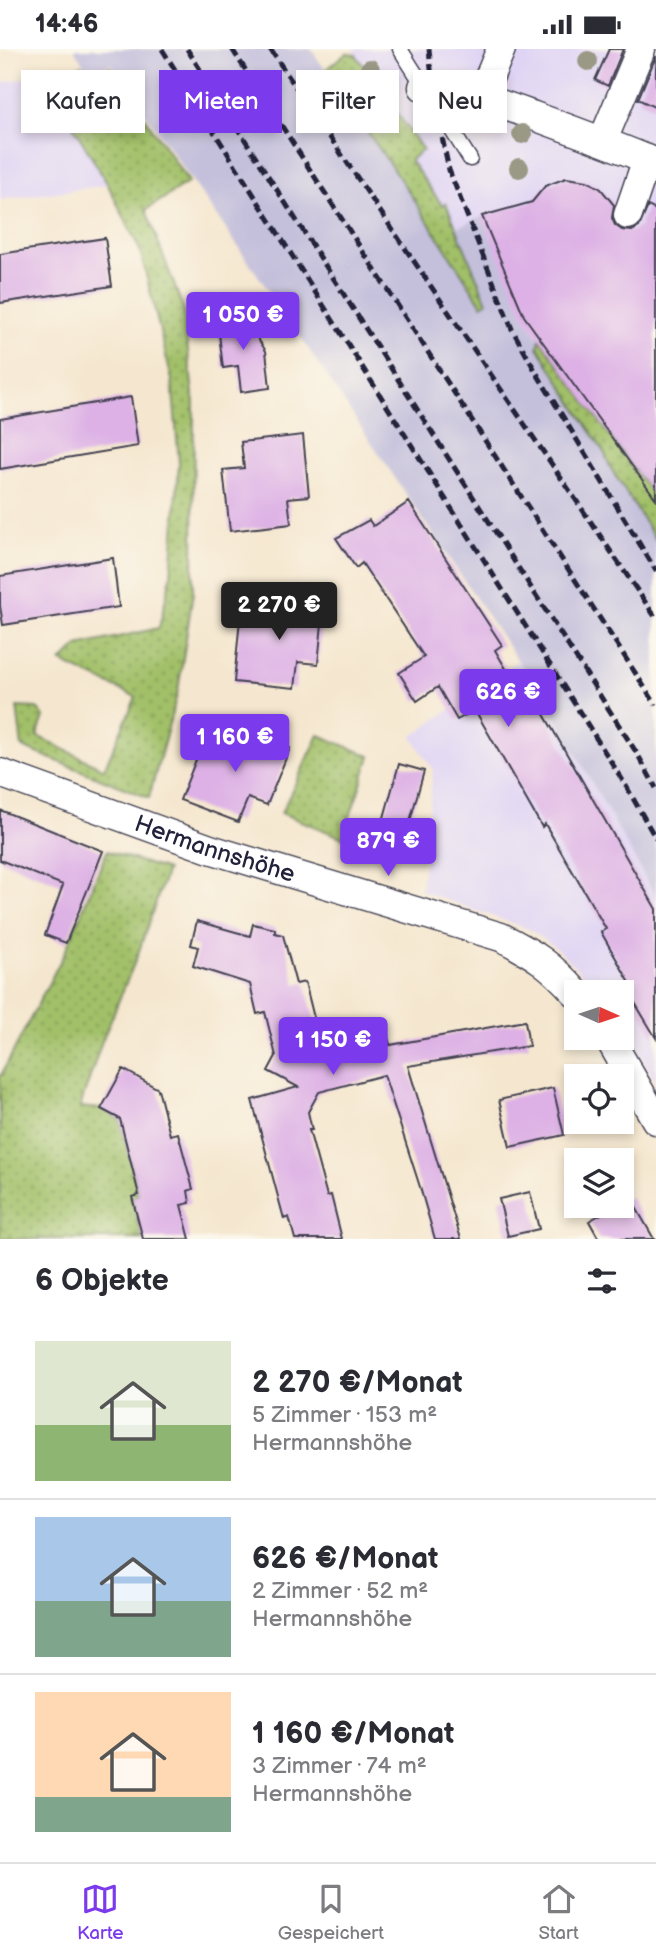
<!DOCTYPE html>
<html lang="de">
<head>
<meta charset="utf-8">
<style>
	body { margin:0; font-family:"Balsamiq Sans",sans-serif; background:#f2f2f3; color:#2b2b33; height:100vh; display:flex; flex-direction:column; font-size:26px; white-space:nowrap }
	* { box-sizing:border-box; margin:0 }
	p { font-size:23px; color:#7c7c81 }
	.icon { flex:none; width:38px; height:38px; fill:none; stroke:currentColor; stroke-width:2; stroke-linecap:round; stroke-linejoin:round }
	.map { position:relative; height:1190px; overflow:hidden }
	.details { display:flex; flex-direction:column; background:#fff; flex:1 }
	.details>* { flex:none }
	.guide { position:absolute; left:21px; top:21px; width:614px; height:63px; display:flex; gap:14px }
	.needle { width:46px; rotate:93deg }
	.fabs { position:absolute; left:564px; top:931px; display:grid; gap:14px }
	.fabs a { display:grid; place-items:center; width:70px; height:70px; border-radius:0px; background:#fff; box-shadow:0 4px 10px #0003; font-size:35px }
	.price { position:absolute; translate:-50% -60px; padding:0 16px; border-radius:7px; background:#7c3aed; color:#fff; font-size:23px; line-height:46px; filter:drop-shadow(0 2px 4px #0008) }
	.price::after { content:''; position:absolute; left:50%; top:42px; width:21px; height:16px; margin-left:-10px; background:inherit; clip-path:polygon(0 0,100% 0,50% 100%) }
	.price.current { background:#222; color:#fff }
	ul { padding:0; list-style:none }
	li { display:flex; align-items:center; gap:21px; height:175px; padding:0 35px }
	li+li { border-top:2px solid #e1e1e2 }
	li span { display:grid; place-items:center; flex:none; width:196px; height:140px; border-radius:0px; color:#555 }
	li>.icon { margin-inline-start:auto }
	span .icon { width:84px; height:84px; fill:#fffc; stroke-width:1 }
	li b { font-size:30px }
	h2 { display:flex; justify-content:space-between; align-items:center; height:84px; padding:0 35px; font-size:30px }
	.pill { padding:0 24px; border-radius:0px; background:#fff; box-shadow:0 4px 10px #0003; font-size:24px; line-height:63px }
	.pill.current { background:#7c3aed; color:#fff }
	.status { display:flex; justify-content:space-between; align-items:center; height:49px; padding:0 35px; background:#fff; direction:ltr }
	.status svg { height:19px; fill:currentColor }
	.tabs { display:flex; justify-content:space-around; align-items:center; height:98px; border-top:2px solid #e1e1e2; background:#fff; font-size:19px; color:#7c7c81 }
	.tabs a { display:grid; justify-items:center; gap:4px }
	.tabs .current { color:#7c3aed }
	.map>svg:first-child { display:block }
	.built { fill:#e0d4f4 }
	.industrial { fill:#c4c0db }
	.grass { fill:url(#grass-dots); stroke:#627152; stroke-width:2 }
	.building { fill:#ddb1e5 }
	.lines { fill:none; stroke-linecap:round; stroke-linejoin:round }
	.lane-casing { stroke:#424051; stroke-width:17 }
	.street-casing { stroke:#424051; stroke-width:31 }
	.lane { stroke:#fff; stroke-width:14 }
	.street { stroke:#fff; stroke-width:28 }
	.rail { stroke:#22223b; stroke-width:5; stroke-dasharray:10 5; stroke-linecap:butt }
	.tree { fill:#999986 }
	.labels { text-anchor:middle; stroke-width:5; stroke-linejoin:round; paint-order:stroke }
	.street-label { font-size:24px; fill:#22223b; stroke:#fbf7ec }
</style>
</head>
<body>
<div class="status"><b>14:46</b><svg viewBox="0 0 49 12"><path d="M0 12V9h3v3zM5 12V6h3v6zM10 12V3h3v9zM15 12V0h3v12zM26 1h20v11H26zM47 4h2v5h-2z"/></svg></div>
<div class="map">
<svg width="656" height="1190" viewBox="0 0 656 1190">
	<defs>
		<pattern id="grass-dots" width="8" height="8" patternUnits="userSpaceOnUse" patternTransform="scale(1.75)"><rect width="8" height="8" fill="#a1c068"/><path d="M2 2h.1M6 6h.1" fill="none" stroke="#839c57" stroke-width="1.8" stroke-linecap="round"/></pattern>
	</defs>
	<rect width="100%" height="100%" fill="#fbf7ec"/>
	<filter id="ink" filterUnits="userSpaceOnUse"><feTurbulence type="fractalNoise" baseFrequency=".0143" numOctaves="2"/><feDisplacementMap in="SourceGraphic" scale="14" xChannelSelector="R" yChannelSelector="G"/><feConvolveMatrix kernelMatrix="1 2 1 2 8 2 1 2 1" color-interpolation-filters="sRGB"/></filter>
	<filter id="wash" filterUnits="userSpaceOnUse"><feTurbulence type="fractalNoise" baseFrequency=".00686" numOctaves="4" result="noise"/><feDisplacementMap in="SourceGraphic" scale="28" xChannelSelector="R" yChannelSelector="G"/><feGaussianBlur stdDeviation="1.57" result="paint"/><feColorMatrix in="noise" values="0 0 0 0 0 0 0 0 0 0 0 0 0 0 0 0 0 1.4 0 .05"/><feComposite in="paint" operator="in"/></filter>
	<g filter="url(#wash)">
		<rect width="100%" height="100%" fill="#f5e7cf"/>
		<!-- built -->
		<path class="built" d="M352,0H656V450L524,267L481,168L455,179L446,155L443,157L410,111L422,100Z
			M43,26L108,136L0,151V34Z
			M517,612L553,664L656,848V1034L621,975V943H601L555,898L528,880L421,842L433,721L412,688Z"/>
		<!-- industrial -->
		<path class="industrial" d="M74,0H311L409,143L482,255L487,252L455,179L482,167L524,267L540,290L539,298L605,405L610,418L656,491V848L553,664L291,274L111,15L90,26Z"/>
		<!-- grass -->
		<path class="grass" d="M347,4L356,6L423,101L410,111L442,156L446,154L487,253L482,256L409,143L325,21Z
			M82,17L89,29L110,18L189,133L146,161L183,259L194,353L193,544L178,642L149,749L22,698L17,658L37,659L44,668L37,687L104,720L136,648L61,613L78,597L159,579L171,526L179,414L172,331L140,201L108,136L43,26Z
			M540,290L656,450V491L610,418L605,405L538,298Z
			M319,686L370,707L343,789L281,764Z
			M107,802L167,821L138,905L102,992L80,1058L101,1060L120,1070L139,1146L132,1148L143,1190H0V1028L65,903Z"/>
		<g id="blocks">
			<!-- building -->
			<path class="building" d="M609,0H623L608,37L595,31Z
				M656,7V59L638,50Z
				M566,129L587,132L601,140L614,156L612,169L615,176L622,181L632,182L639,178L648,157L656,161V450L524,267L482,167L532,153L545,137Z
				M105,189L112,237L0,254V205Z
				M241,264L266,302L270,339L241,343L238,317L223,319L217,267Z
				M131,348L138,397L0,420V370Z
				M303,386L309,447L288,449L291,475L230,482L223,421L244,419L241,393Z
				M409,453L502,596L495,601L522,647L530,641L656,860V989L629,944L634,941L601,883L606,880L545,775L542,778L475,661L457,671L438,638L417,652L399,624L424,608L362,514L356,519L336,489L369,471L373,477Z
				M113,509L119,558L3,576L0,557V527Z
				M264,547L324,554L318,615L298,613L295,639L234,633L240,570L262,573Z
				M232,677L290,699L267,756L248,749L238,773L180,751L203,693L223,701Z
				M399,715L424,722L405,790L380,783Z
				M0,761L103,802L66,894L45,886L63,836L0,811Z
				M197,872L250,887L253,875L275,880V884L283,886L296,935L305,933L319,989L384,973L390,996L525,972L529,997L408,1017L461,1190H435L420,1138L384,1026L319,1043L308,1063L312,1081H309L327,1147L331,1146L342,1190H295L289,1168L284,1170L252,1051L298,1038L268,1022L276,1007L265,963L257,965L250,935L193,917L198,898L191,896Z
				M123,1020L158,1040L170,1086L178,1084L193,1140L188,1142L190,1154L181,1156L190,1190H143L132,1148L139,1146L120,1070L101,1060Z
				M553,1039L564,1086L510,1098L499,1051Z
				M530,1143L539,1180L508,1187L499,1150Z
				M630,1148L654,1190H599L589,1172L615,1157H621V1153Z"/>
		</g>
	</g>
	<g filter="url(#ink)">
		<use href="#blocks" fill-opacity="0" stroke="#424051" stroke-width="2"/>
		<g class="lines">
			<!-- lane casing -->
			<g class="lane-casing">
				<path id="lane" d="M400,0L470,110"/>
			</g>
			<!-- street casing -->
			<g class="street-casing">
				<g id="street">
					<path d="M423,38C461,40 498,54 534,67C575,82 616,97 656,114"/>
					<path d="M481,48L501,0"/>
					<path d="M603,91L641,0"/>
					<path d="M628,166L647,110"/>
					<path id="s1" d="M0,724L210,800L501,888C535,905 551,916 576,944"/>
					<path d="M609,989L656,1071"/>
				</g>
			</g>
			<!-- lane -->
			<use href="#lane" class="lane"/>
			<!-- street -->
			<use href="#street" class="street"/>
			<!-- rail -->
			<path class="rail" d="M162,0L625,735L656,790
				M187,0L638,706L656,739
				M232,0L656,656
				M270,0L656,569
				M429,0L434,50L449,121L512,280L536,323L656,522"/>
		</g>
		<!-- trees -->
		<g class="tree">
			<circle cx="588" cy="12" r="10"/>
			<circle cx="370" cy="20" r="10"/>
			<circle cx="522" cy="85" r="10"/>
			<circle cx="519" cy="119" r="10"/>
		</g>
	</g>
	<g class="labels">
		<!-- street labels -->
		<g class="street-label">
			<text dy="8" stroke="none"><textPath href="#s1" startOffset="228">Hermannshöhe</textPath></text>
		</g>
	</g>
</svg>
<div class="fabs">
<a><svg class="needle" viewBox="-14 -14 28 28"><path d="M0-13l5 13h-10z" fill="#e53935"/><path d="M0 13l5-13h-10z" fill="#7c7c81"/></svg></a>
<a><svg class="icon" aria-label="locate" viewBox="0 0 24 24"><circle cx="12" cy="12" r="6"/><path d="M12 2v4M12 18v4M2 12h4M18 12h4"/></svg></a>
<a><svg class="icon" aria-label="layers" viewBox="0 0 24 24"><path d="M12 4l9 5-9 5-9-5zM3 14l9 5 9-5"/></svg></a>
</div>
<b class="price" style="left:243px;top:303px">1 050 €</b>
<b class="price current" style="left:279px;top:593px">2 270 €</b>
<b class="price" style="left:508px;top:680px">626 €</b>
<b class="price" style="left:235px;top:725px">1 160 €</b>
<b class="price" style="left:388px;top:829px">879 €</b>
<b class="price" style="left:333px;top:1028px">1 150 €</b>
<div class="guide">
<a class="pill">Kaufen</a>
<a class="pill current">Mieten</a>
<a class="pill">Filter</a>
<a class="pill">Neu</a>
</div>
</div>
<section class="details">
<h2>6 Objekte<svg class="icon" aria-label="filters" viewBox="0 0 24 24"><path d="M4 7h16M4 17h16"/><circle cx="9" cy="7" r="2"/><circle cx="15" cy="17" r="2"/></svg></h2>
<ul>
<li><span style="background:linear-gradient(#dfe7d0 60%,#8fb573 0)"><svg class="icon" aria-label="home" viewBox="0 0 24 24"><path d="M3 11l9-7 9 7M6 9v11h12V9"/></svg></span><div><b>2 270 €/Monat</b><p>5 Zimmer · 153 m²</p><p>Hermannshöhe</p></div></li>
<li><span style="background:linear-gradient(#a9c7e8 60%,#7fa58c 0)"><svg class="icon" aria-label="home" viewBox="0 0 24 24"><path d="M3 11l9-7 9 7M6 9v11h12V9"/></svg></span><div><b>626 €/Monat</b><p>2 Zimmer · 52 m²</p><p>Hermannshöhe</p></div></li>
<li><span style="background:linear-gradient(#ffd9b3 75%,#7fa58c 0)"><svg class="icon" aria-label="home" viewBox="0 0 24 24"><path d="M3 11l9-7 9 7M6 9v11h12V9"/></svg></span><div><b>1 160 €/Monat</b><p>3 Zimmer · 74 m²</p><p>Hermannshöhe</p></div></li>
</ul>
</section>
<nav class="tabs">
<a class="current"><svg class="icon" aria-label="map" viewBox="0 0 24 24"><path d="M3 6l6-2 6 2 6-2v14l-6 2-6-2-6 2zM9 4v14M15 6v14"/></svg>Karte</a>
<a><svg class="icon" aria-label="saved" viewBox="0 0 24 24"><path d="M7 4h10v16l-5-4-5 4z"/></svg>Gespeichert</a>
<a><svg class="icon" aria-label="home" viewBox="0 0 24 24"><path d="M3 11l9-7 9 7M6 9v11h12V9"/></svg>Start</a>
</nav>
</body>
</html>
